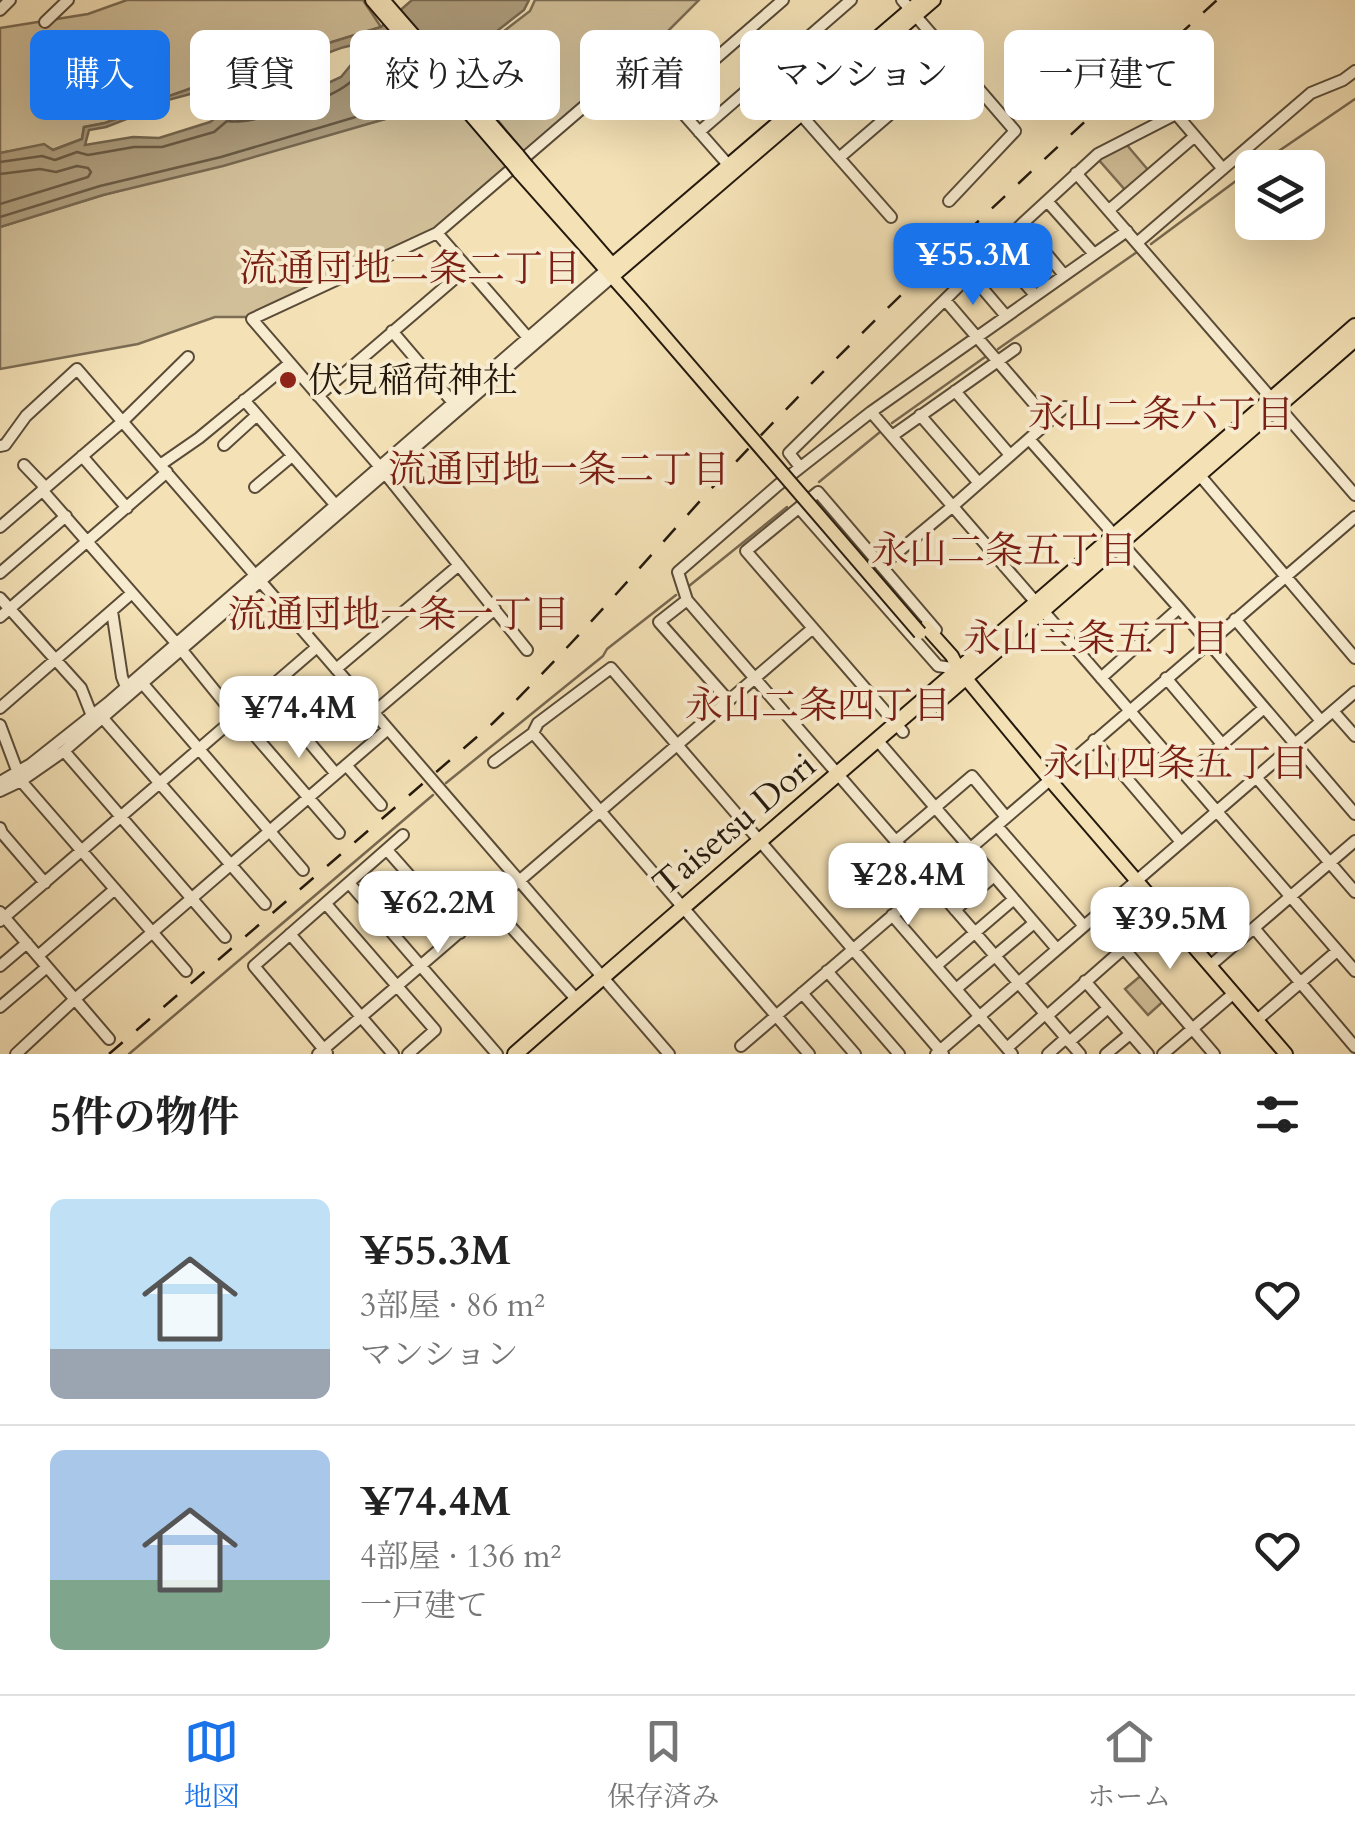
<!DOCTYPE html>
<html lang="ja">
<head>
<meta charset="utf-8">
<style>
	body { margin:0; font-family:Cardo,"Noto Serif JP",serif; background:#f6f6f6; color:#222; height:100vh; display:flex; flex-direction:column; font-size:38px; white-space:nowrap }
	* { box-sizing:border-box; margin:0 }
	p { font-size:32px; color:#767676 }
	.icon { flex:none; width:55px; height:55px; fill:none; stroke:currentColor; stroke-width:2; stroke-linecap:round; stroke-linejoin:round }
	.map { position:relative; height:1054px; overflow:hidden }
	.sheet { display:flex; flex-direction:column; background:#fff; flex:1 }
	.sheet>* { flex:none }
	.top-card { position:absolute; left:30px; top:30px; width:1295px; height:90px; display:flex; gap:20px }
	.buttons { position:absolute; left:1235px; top:150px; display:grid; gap:20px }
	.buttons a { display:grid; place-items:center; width:90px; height:90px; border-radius:15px; background:#fff; box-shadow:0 10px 40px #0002; font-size:50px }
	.price { position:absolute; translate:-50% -85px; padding:0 22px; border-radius:20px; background:#fff; color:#222; font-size:32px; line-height:65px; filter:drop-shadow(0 2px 5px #0008) }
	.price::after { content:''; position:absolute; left:50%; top:60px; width:30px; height:22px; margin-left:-15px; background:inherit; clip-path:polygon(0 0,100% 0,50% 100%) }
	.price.on { background:#1a73e8; color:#fff }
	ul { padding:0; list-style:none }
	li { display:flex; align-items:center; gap:30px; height:250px; padding:0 50px }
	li+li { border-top:2px solid #e0e0e0 }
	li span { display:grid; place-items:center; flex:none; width:280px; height:200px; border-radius:15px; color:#555 }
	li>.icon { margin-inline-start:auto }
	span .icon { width:120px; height:120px; fill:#fffc; stroke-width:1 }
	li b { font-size:42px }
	h2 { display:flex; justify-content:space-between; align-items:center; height:120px; padding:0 50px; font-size:42px }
	.tag { padding:0 35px; border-radius:15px; background:#fff; box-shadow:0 10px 40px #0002; font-size:35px; line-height:90px }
	.tag.on { background:#1a73e8; color:#fff }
	.dock { display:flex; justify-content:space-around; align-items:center; height:140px; border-top:2px solid #e0e0e0; background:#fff; font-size:28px; color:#767676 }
	.dock a { display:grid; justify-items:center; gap:5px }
	.dock .on { color:#1a73e8 }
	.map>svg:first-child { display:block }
	.green { fill:#d1bf99; stroke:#7b6c53; stroke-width:2.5 }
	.water { fill:#ae9d7d; stroke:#776850; stroke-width:2.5; fill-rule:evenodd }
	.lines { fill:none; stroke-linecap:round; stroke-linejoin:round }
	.shore { stroke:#6a5b45; stroke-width:2.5 }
	.stream { stroke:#776850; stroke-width:2.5 }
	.minor-casing { stroke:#594b37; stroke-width:14 }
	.major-casing { stroke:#25190d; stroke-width:16 }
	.highway-casing { stroke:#25190d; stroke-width:18 }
	.minor { stroke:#f8ecd0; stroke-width:10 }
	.major { stroke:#f4e1b6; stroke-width:12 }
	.highway { stroke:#f4e1b6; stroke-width:14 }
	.rail { stroke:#25190d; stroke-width:2.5; stroke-dasharray:18 18; stroke-linecap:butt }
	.major-bridge-casing { stroke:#25190d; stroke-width:16; stroke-linecap:butt }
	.major-bridge { stroke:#f4e1b6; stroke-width:12 }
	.poi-dot { fill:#8f2418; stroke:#f8ecd0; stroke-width:4 }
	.labels { text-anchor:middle; stroke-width:8; stroke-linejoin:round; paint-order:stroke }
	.poi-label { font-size:35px; fill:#25190d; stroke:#f8ecd0; text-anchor:start }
	.street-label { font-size:35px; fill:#25190d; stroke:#f8ecd0 }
	.neighbourhood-label { font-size:38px; fill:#7a1f14; stroke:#f8ecd0 }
</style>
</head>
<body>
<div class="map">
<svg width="1355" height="1054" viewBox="0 0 1355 1054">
	<rect width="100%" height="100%" fill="#f4e1b6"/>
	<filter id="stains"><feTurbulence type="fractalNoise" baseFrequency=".002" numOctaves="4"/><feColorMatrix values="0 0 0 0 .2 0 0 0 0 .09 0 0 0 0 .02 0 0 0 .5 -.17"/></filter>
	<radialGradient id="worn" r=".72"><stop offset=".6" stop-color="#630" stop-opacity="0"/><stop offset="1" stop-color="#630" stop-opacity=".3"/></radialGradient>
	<!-- green -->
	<path class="green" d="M127,0H363L381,27L293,54L220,83L189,89L156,104L105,123L84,127L82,139L53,150L44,145L0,153V28L88,14Z
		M535,0H699L642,57L637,53L523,152L458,70L465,61L530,11Z
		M442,93L508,166L435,232L251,317H215L138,344L0,369V227L103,195L392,117Z
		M1126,144L1149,171L1126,191L1098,159Z
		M1144,973L1167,998L1148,1015L1125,989Z"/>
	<!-- water -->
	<path class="water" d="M412,0H529L524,10L488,38L456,65L397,101L388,112L464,79L475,80L476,86L466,85L438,94L392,117L223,166L103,195L0,227V153L44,144L53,150L82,139L84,127L105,123L156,105L160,99L189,89L220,83L293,54L381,27ZM369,43L341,77L294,99L230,113C253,89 274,81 302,66C324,54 344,44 369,43ZM264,70L269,77L210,122L159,138L133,137L85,145L89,130L106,127L160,106L164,101L235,82Z"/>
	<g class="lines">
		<!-- shore -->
		<path class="shore" d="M397,43L391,47L385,61L356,95V100L360,102L371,99L383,84L416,65
			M0,162L42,156L55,160L77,152L88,155L134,147H162L214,132L227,121C252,125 328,100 348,84C361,74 376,54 378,39L389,33
			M0,174L40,169L56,172L77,166L88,168L91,172L88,177L0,204
			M0,217L100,186L221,157L379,110L391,93L424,74"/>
		<!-- stream -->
		<path class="stream" d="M1254,168L1355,99
			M1151,244L1252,169
			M998,349L1137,252
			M892,423L985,357
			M819,482L880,432
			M689,586L787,507
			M446,783L603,656L607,649L676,595
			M129,1054L433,795"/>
		<!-- minor casing -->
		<g class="minor-casing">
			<path id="minor" d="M902,0L1015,131L949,201
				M0,10L10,0
				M45,22L68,0
				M669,99L783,0
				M796,109L891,217
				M699,132L851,0
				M839,158L953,60
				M1076,173L1355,495
				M1047,201L1094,254
				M1109,210L1195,136
				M1022,224L1064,275
				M437,233L530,340
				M1138,242L1311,93L1343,80L1355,71
				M996,250L1035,295
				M971,275L1006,316
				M945,300L1049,421
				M392,331L455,405
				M955,391L1010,455
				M318,396L467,268
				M244,400L339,509
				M871,412L1355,971
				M920,415L978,482
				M892,436L1015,349
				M1029,439L1179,608L1355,814
				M224,445L257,415
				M0,446L5,445L26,416L77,369L669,1054
				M82,456L127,508
				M24,465L45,487
				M160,465L199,438L290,363
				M800,467L789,453L1022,224L1098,154L1176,114L1223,169
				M1197,472L1355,658
				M255,487L292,456
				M42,490L176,643L236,717
				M799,508L938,666L959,669
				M0,527L122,422L188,357
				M881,566L953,506L1065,407
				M0,573L66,516
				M0,598L81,688L92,716
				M687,600L659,622L728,700
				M112,611L122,677L126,687
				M0,617L167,472
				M1235,619L1321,721
				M527,650L380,467L252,319L437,233L637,61L731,168
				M336,669L459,565
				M1101,678L1179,608
				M1166,678L1222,744
				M143,684L303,870
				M0,708L132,593
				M1333,711L1355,736
				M373,713L495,609
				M101,716L265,904
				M238,716L339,833
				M293,723L336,774
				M0,725L21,781L186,971
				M903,732L746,551L818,492L936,630
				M533,733L538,723L611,668L943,1054
				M1094,740L1181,842
				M878,741L1057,949
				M64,751L225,937
				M494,762L533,733L809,1054
				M346,765L381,805
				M1186,776L1264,708
				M1256,777L1355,892
				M0,782L31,764L108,703L606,270
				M0,791L21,781L64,751L612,277
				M997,826L1084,926
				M0,828L2,833L45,883
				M896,841L972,776L1006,817
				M387,850L460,933
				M349,883L497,1054
				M326,904L435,1030L408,1054
				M492,906L577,1000
				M955,910L994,876
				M0,912L109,1039
				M892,915L1012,1054
				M1096,916L1214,1054
				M0,921L317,647
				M1254,928L1355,1047
				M290,934L393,1054
				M38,956L115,889
				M1211,965L1355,841
				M0,966L27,943
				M936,966L1014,899
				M827,971L899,1054
				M1085,981L1148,1054
				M956,989L1034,923
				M802,993L855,1054
				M0,1007L47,967
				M1047,1016L1123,949
				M1257,1020L1337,951
				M1069,1042L1108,1008
				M741,1046L1355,517
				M1007,1048L1045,1014
				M327,1053L254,966L403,835
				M16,1054L75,999L388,729
				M318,1054L813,628
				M936,1054L1355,692
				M1048,1054L1066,1038
				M1080,1054L687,600L678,572L778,485L871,412L1127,231
				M1106,1054L1130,1034
				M1163,1054L1234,993"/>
		</g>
		<!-- major casing -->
		<g class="major-casing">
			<path id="major" d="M372,0L511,162
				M383,0L518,155
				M527,166L617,270
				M519,172L640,308
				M606,270L921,0
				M612,277L934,0
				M926,627L952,656L959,670L1050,780L1286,1054"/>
		</g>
		<!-- highway casing -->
		<g class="highway-casing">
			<path id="highway" d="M927,711L1355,339
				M515,1054C793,809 1077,571 1355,326"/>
		</g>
		<!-- minor -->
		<use href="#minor" class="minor"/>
		<!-- major -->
		<use href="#major" class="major"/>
		<!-- highway -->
		<use href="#highway" class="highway"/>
		<!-- rail -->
		<path class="rail" d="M109,1054L493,723C589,630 674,526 767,429C911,280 1065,140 1217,0"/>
		<!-- major-bridge casing -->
		<g class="major-bridge-casing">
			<path id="major-bridge" d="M518,155L527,166
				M511,162L519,172
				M640,308L920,633"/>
		</g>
		<!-- major-bridge -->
		<use href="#major-bridge" class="major-bridge"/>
	</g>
	<!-- markers -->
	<circle class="poi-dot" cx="288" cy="380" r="10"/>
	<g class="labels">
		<!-- poi labels -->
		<g class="poi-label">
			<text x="308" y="392">伏見稲荷神社</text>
		</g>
		<!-- street labels -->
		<g class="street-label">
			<text transform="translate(734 824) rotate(-40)" y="12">Taisetsu Dori</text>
		</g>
		<!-- neighbourhood labels -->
		<g class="neighbourhood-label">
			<text x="410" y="281">流通団地二条二丁目</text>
			<text x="1161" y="427">永山二条六丁目</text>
			<text x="559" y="482">流通団地一条二丁目</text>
			<text x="1004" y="563">永山二条五丁目</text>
			<text x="399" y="627">流通団地一条一丁目</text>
			<text x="1096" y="651">永山三条五丁目</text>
			<text x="818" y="718">永山二条四丁目</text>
			<text x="1176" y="776">永山四条五丁目</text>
		</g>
	</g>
	<rect width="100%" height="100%" filter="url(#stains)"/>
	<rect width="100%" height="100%" fill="url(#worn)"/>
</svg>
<div class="buttons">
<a><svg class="icon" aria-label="layers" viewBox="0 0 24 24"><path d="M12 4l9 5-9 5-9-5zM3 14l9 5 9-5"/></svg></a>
</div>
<b class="price on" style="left:973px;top:308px">¥55.3M</b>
<b class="price" style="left:299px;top:761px">¥74.4M</b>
<b class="price" style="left:908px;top:928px">¥28.4M</b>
<b class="price" style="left:438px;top:956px">¥62.2M</b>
<b class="price" style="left:1170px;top:972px">¥39.5M</b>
<div class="top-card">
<a class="tag on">購入</a>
<a class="tag">賃貸</a>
<a class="tag">絞り込み</a>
<a class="tag">新着</a>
<a class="tag">マンション</a>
<a class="tag">一戸建て</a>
</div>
</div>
<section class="sheet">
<h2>5件の物件<svg class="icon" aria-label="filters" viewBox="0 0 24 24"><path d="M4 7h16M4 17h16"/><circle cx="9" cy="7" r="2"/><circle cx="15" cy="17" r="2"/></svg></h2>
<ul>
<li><span style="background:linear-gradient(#bfe0f5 75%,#9aa5b1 0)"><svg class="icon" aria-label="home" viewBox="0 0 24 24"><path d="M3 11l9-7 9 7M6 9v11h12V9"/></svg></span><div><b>¥55.3M</b><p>3部屋 · 86 m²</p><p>マンション</p></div><svg class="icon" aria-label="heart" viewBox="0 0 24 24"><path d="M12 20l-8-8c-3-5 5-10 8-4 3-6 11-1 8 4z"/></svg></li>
<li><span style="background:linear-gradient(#a9c7e8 65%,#7fa58c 0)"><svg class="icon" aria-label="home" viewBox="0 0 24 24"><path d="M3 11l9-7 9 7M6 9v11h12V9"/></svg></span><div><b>¥74.4M</b><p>4部屋 · 136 m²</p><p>一戸建て</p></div><svg class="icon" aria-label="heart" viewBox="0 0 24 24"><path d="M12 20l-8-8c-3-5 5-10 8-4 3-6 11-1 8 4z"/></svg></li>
</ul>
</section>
<nav class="dock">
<a class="on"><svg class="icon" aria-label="map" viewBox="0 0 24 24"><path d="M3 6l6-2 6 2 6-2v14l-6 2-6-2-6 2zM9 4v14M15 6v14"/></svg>地図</a>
<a><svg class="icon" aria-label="saved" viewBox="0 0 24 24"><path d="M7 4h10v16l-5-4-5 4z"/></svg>保存済み</a>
<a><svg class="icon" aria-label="home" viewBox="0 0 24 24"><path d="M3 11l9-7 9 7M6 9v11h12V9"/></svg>ホーム</a>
</nav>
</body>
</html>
